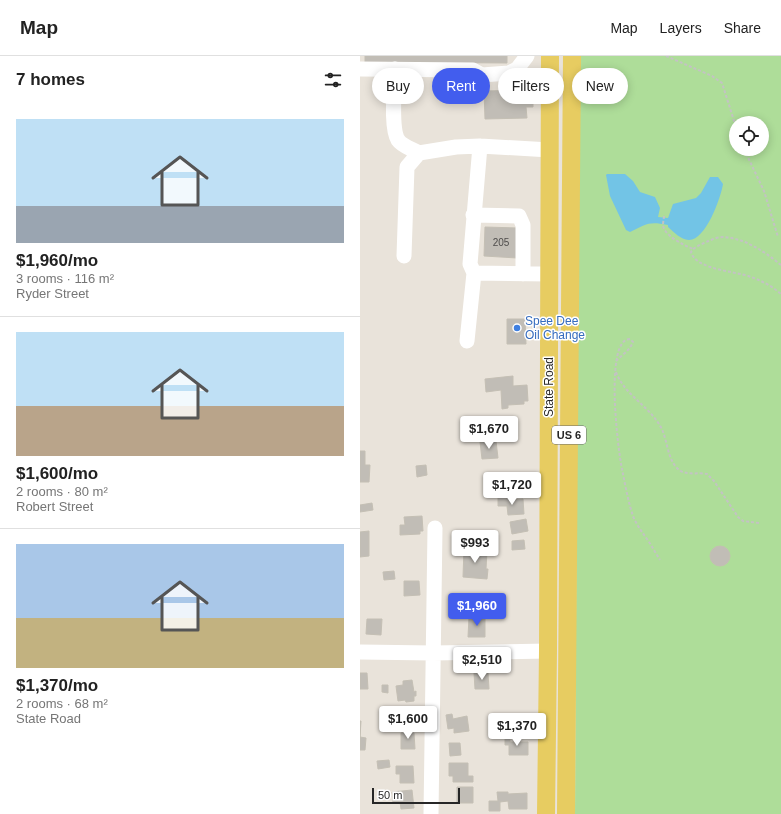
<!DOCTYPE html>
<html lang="en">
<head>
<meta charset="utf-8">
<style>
	body { margin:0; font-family:Helvetica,sans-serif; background:#f6f6f6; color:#222; height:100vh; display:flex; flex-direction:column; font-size:15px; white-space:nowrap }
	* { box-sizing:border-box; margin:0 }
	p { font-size:13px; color:#767676 }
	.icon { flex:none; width:22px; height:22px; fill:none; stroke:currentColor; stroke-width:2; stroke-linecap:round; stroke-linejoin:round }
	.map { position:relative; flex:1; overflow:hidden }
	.drawer { display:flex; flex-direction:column; background:#fff; width:360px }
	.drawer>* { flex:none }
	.top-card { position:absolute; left:12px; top:12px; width:349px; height:36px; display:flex; gap:8px }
	.tools { position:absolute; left:369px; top:60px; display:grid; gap:8px }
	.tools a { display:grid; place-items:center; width:40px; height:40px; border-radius:50%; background:#fff; box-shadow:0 2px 10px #0003; font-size:20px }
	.scale { position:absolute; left:12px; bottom:10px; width:88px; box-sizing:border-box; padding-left:4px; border:2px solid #272727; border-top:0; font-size:11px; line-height:14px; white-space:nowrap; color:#272727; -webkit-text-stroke:3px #fff; paint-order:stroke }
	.price { position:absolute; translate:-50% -34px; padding:0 9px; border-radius:4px; background:#fff; color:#222; font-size:13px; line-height:26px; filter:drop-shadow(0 1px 2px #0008) }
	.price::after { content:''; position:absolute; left:50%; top:24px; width:12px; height:9px; margin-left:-6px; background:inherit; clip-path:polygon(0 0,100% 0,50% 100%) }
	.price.on { background:#425dee; color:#fff }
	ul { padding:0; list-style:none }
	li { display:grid; align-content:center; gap:8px; height:212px; padding:0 16px }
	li+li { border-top:1px solid #e0e0e0 }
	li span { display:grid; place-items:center; height:124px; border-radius:0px; color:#555 }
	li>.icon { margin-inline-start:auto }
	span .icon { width:72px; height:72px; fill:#fffc; stroke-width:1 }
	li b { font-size:17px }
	h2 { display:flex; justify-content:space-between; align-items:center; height:48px; padding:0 16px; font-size:17px }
	.chip { padding:0 14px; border-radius:18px; background:#fff; box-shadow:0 2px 10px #0003; font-size:14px; line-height:36px }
	.chip.on { background:#425dee; color:#fff }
	header { display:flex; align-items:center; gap:24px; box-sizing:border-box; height:56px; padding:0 20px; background:#fff; border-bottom:1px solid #e0e0e0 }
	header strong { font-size:19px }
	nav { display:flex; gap:22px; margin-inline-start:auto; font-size:14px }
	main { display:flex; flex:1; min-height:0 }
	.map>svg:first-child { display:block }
	.green { fill:#aedd99; fill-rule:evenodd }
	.water { fill:#72c4e6 }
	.building { fill:#c1bdb6; stroke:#c4bfb4 }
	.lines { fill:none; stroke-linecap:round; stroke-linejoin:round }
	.path { stroke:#c3c3c3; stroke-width:2; stroke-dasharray:3 2; stroke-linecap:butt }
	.minor { stroke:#fff; stroke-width:15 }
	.major { stroke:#e7cc61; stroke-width:18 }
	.shop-dot { fill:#3f7fe0; stroke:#fff; stroke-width:1.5 }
	.labels { text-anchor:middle; stroke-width:3; stroke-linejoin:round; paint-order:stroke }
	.number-label { font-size:10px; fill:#4e4c4b }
	.shield { fill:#fff; stroke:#686868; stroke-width:1 }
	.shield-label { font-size:11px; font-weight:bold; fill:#272727 }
	.shop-label { font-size:12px; fill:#366cbe; stroke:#fff; text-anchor:start }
	.street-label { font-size:12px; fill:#272727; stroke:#fff }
</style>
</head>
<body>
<header>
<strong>Map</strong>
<nav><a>Map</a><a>Layers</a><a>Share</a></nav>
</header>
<main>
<section class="drawer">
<h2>7 homes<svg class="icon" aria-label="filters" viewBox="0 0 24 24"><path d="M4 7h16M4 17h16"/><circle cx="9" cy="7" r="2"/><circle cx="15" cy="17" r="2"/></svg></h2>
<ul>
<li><span style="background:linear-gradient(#bfe0f5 70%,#9aa5b1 0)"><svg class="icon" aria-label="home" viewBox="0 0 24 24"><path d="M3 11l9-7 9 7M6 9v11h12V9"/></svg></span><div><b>$1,960/mo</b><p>3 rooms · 116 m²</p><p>Ryder Street</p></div></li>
<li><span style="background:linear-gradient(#bfe0f5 60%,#b9a48a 0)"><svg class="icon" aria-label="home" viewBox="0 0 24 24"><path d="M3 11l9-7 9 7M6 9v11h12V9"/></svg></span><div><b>$1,600/mo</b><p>2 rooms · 80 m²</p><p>Robert Street</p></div></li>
<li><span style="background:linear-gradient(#a9c7e8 60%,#c2b280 0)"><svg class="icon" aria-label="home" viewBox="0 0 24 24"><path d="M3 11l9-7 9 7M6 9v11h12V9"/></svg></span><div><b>$1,370/mo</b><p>2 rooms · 68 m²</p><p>State Road</p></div></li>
</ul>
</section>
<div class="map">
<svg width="421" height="758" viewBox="0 0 421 758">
	<rect width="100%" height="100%" fill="#e9e3da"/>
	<!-- green -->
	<path class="green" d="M219,0H421V758H215ZM376,67H402V93H376Z"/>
	<!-- water -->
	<path class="water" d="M247,118H265L273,125L280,136L295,141L300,152L298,161L308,162L313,148L336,142L341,137L350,121H358L363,128C361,141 346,184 329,184C320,183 315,177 308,171V169C288,165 287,168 270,176L266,174L250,140L246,119Z"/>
	<!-- building -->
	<path class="building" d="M5,0H147V7L5,6Z
		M167,34V43L173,42V51H166L167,62L125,63L124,35Z
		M125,171L158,172L157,202L124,200Z
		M147,263H165L166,288H147Z
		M153,320V330L167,329L168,345H164V348L148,349V352L142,353L141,334L126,336L125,323Z
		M136,385L138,402L122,403L120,386Z
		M0,395H5V409H10L9,426H0Z
		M66,409L67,419L57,421L56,410Z
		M138,419H167V433H144V426H138Z
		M138,441H149V444L163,443L164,458L148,459L147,450H138Z
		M12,447L13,454L0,456V449Z
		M62,460L63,475H60V478L40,479V469H45L44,461Z
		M166,463L168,475L152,478L150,466Z
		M9,475V500L0,501V476Z
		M164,484L165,493L152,494V485Z
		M350 500a10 10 0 1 1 20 0a10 10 0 1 1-20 0Z
		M104,493L127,495L126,513H128L127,523L103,521Z
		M34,515L35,523L24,524L23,516Z
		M44,525H59L60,539L44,540Z
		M125,542H144V553L126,554Z
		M109,561H125V581H108Z
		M7,563H22L21,579L6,578Z
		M0,617H7L8,633H0Z
		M114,617H128L129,633H115Z
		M52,624L54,636L56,635V640H54V645L46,646L45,644L38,645L36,630L43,629V625Z
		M22,629H28V637L22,636Z
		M47,651L48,661L34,663L32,653Z
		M92,658L93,663L107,660L109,675L94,677V672L88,673L86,659Z
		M0,665H1L0,681L6,682L5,694H0Z
		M46,673H51V677H54L55,693H41V677H46Z
		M145,681H150V686H168V699H149V689H145Z
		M89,687H100L101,699L90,700Z
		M29,704L30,711L18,713L17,705Z
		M89,707H108V720H113V726H93V720H89Z
		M36,710H53L54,727H40V718H36Z
		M97,731H113V747H97Z
		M52,734L54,752L41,753L40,746L33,747L32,736Z
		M137,736H148V738L167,737V753H149L148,745L140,746V755H129V745H138Z"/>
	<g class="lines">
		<!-- path -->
		<path class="path" d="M306,0L352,20L362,27L376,71
			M384,93L404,135L418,181
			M304,160C304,162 303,166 303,169C304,180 324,189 333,193
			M421,209C405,196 385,182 363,181C357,181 351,184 346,186C340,189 334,191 331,196C336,214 376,215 391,221C402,225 412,230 421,238
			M256,305C262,299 270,294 273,286L270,283C244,282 258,395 262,413C265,428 268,445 273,460C277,470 283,477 289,486C293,492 296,498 300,504
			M256,316C264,338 287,349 299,368C308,381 306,402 318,413C325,420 338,416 347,418L354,425L378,461L383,465L399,467"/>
		<!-- minor -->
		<path class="minor" d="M0,13L113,14L122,19L149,17L157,13L167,0
			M35,13C35,29 30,71 38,84C42,90 52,93 59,97
			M120,90L110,208L114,217L189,218
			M113,159L159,160L163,169V218
			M44,200L47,111L59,97L96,91L120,90L190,94
			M107,285L114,217
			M0,596L73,597L188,595
			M71,758L75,472"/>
		<!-- major -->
		<path class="major" d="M186,758L188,595L190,0
			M206,758L212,0"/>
	</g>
	<!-- markers -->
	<circle class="shop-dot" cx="157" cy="272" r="4"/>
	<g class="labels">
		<!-- number labels -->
		<g class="number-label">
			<text x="141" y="190">205</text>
		</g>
		<!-- shield labels -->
		<rect class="shield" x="192" y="370" width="34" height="18" rx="3"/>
		<g class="shield-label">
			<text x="209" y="383">US 6</text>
		</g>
		<!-- shop labels -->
		<g class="shop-label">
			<text x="165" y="269">Spee Dee<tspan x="165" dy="14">Oil Change</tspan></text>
		</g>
		<!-- street labels -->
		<g class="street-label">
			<text transform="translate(189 331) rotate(-90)" y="4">State Road</text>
		</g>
	</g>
</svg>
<div class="tools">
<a><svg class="icon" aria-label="locate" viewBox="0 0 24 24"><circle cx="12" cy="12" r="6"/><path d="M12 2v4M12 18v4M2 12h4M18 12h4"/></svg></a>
</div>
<div class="scale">50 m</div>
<b class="price" style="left:129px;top:394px">$1,670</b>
<b class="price" style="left:152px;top:450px">$1,720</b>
<b class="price" style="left:115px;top:508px">$993</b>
<b class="price on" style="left:117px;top:571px">$1,960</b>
<b class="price" style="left:122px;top:625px">$2,510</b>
<b class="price" style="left:48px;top:684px">$1,600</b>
<b class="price" style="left:157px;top:691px">$1,370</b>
<div class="top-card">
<a class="chip">Buy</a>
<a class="chip on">Rent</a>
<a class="chip">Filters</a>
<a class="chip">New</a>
</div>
</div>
</main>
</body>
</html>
